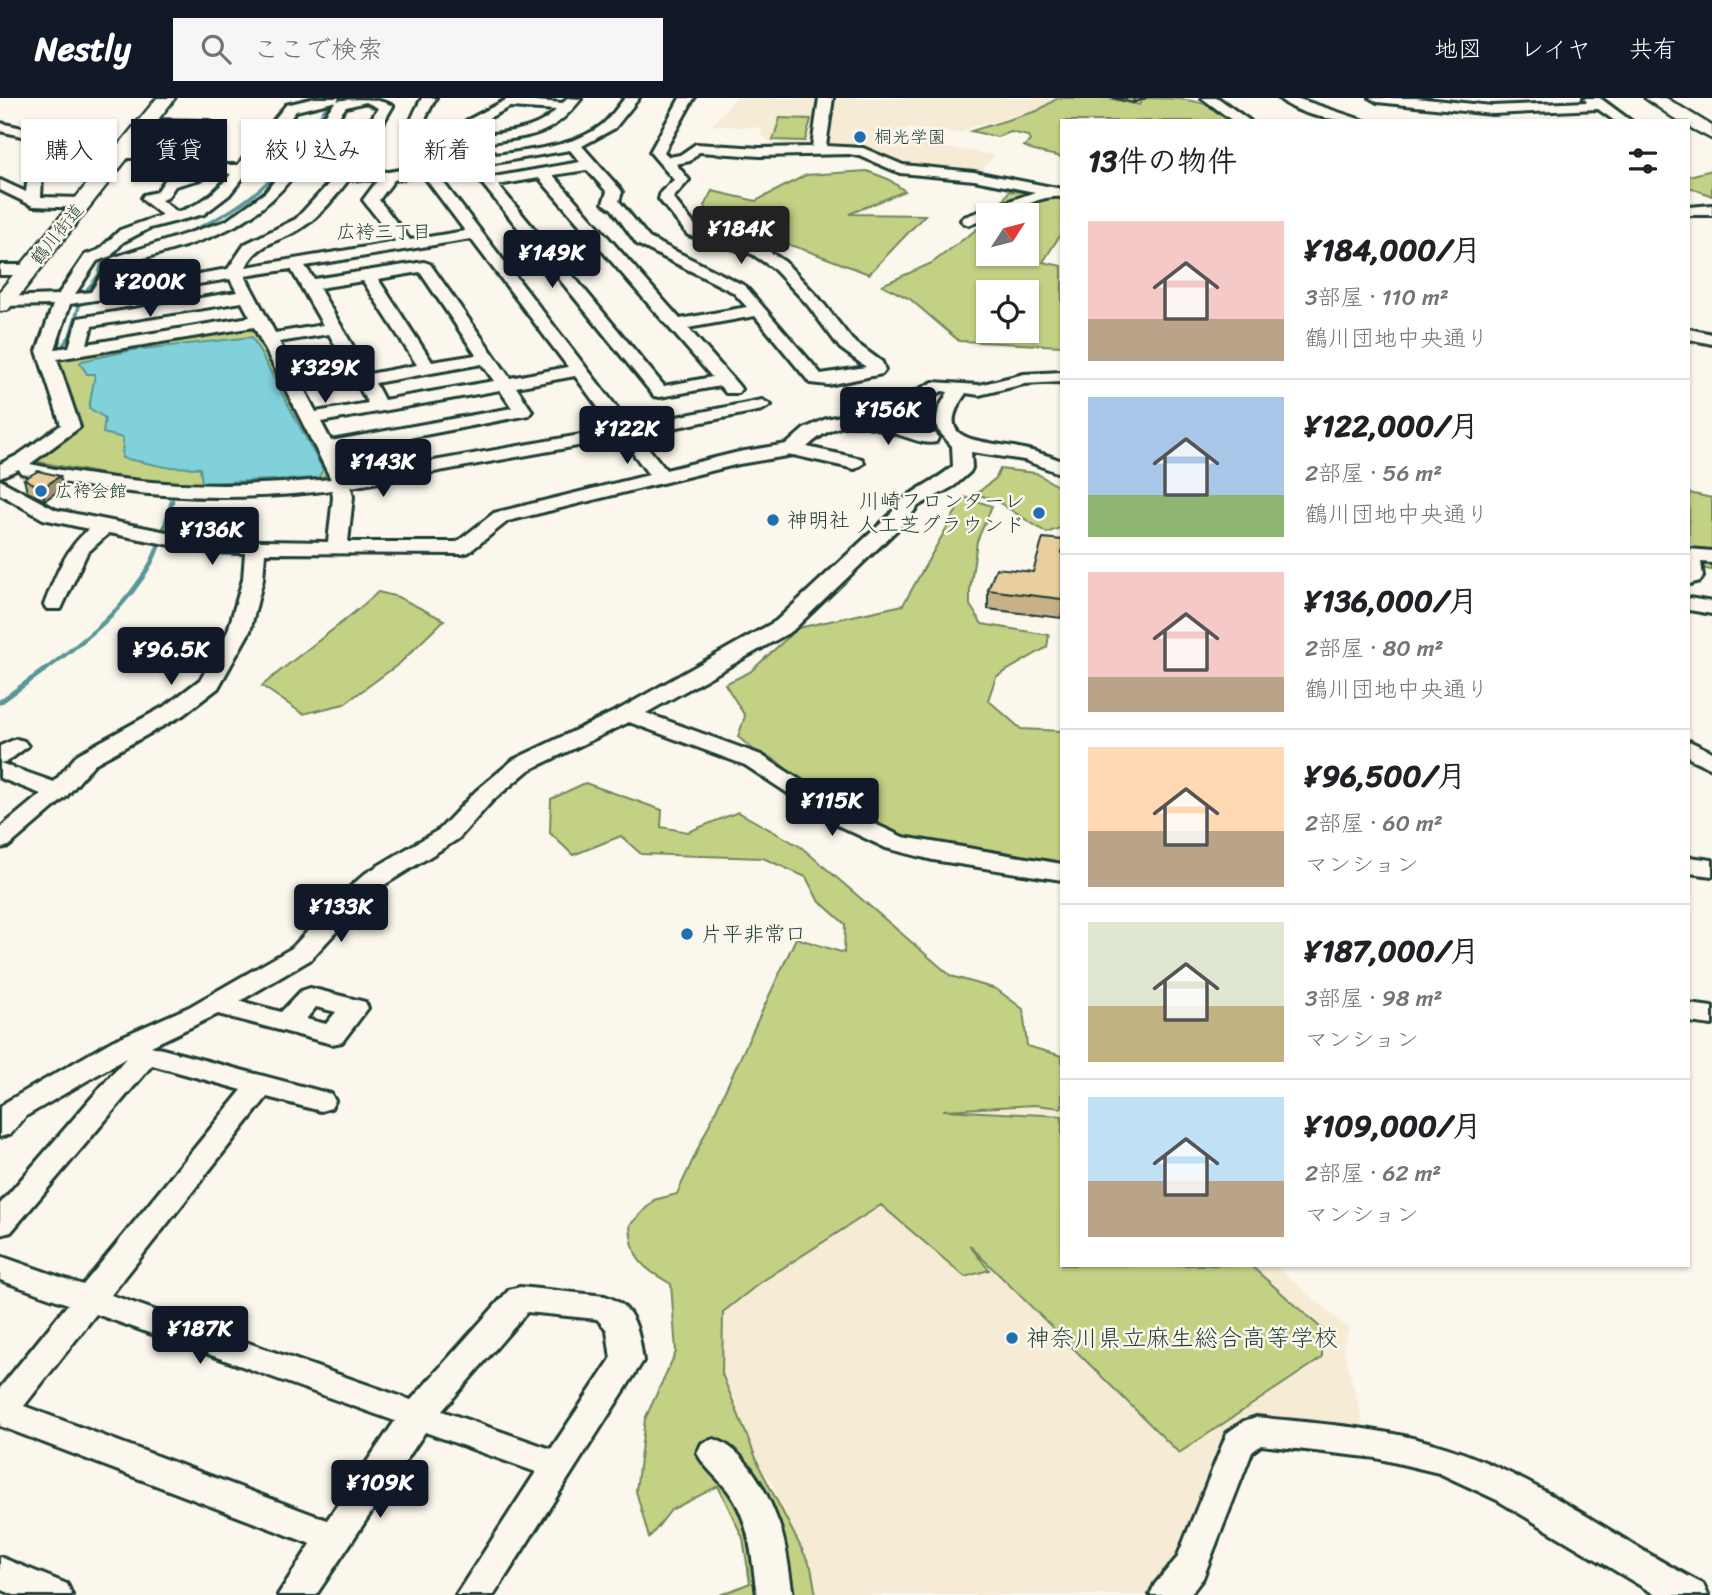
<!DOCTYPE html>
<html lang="ja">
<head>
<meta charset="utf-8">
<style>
	body { margin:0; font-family:Sriracha,"Klee One",sans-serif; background:#f6f6f6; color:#202124; height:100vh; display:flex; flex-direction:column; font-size:26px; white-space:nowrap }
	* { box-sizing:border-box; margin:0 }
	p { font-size:23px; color:#757577 }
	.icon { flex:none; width:38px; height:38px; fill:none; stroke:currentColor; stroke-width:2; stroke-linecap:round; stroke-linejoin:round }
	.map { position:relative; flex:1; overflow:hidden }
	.side { position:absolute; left:1060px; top:21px; width:630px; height:1148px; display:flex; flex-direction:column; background:#fff; border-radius:0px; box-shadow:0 2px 5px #0004 }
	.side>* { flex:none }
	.banner { position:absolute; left:21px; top:21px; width:665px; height:63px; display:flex; gap:14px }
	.needle { width:46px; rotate:54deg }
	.tools { position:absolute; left:976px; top:105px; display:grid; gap:14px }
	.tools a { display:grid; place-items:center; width:63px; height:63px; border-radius:0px; background:#fff; box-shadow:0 2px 5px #0004; font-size:35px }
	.price { position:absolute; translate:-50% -60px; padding:0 16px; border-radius:7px; background:#111827; color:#fff; font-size:23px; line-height:46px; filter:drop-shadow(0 2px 4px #0008) }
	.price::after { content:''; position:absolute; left:50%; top:42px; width:21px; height:16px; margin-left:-10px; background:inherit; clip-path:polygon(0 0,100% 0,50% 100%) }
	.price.current { background:#222; color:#fff }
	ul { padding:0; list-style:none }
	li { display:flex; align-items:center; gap:21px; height:175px; padding:0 28px }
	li+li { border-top:2px solid #e0e0e0 }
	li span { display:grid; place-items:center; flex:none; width:196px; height:140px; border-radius:0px; color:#555 }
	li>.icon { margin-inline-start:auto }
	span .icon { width:84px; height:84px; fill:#fffc; stroke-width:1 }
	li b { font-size:30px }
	h2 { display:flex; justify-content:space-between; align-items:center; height:84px; padding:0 28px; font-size:30px }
	.tag { padding:0 24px; border-radius:0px; background:#fff; box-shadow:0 2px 5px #0004; font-size:24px; line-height:63px }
	.tag.current { background:#111827; color:#fff }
	header { display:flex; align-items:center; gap:42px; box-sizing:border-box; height:98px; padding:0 35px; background:#111827; color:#fff }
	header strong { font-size:33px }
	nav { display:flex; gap:38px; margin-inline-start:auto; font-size:24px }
	.search { width:490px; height:63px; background:#f6f6f6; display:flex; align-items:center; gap:18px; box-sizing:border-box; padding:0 24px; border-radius:0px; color:#757577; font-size:26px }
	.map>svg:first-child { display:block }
	.built { fill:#f6ebd5 }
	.green { fill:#c3d185; stroke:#71875c; stroke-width:2; fill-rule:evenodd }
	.water { fill:#80d1d9; stroke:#599697; stroke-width:2 }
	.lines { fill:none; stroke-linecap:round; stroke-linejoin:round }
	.stream-far2 { stroke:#599697; stroke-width:3.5 }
	.stream-far1 { stroke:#599697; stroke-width:4.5 }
	.stream { stroke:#599697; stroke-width:5 }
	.minor-casing { stroke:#1f3d34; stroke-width:6 }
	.major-casing { stroke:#1f3d34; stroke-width:5 }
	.minor { fill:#fbf7ec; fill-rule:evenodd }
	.major { fill:#fbf7ec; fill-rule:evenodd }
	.wall { fill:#c8b188; stroke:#1f3d34; stroke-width:2 }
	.shaded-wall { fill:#a3906f; stroke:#1f3d34; stroke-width:2 }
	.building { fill:#e9ce9e; stroke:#1f3d34; stroke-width:2 }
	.poi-dot { fill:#1f6fb2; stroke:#fbf7ec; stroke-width:2.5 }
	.labels { text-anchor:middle; stroke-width:5; stroke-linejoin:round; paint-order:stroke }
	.far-poi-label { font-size:18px; fill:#1f3d34; stroke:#fbf7ec; text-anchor:start }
	.far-street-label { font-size:18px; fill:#1f3d34; stroke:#fbf7ec }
	.far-neighbourhood-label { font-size:19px; fill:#1f3d34; stroke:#fbf7ec }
	.poi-label { font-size:21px; fill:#1f3d34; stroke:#fbf7ec; text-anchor:start }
	.near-poi-label { font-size:24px; fill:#1f3d34; stroke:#fbf7ec; text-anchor:start }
</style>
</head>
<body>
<header>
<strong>Nestly</strong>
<div class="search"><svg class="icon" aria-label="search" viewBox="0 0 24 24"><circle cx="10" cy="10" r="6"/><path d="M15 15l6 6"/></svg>ここで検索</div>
<nav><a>地図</a><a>レイヤ</a><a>共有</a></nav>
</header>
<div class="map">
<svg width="1712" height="1497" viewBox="0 0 1712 1497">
	<rect width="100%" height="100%" fill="#fbf7ec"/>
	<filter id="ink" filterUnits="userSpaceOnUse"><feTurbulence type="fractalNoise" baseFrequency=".0143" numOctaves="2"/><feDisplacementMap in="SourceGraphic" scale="14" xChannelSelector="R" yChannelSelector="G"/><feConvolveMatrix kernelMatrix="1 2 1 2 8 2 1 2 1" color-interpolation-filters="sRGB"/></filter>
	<g filter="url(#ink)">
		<!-- built -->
		<path class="built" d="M736,0H822L814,47L806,50L769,43L760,36L763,32L760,30L712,27Z
			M834,0H1058L1037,13L970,29L962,35L907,30L891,42L995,57L977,77L890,65L823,48Z
			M883,997L1062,998V1167H1274L1349,1231L1343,1249L1363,1325L1358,1329L1254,1321L1223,1343L1184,1470L1146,1497H801L799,1475L774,1388L677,1249Z"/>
		<!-- green -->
		<path class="green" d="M1058,0H1108L1139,7L1144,0C1166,0 1208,0 1217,15L1232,23H1062V59L1034,53L1024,48L1030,43L1028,38L1011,34L997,39L971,33L1037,13Z
			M780,20L811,21L805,43L773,42Z
			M1712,72V98L1689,89V78Z
			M867,73L888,81L905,93L849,116L925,117L869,176C847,168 825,159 802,151C768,139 727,136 704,108L712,93L756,103L806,77Z
			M1009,93L1062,97V134L1043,164L1062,168V248L959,243L910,201L882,187L932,165L989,122V156H1027V117H994ZM989,194H1027V233H989Z
			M243,229L253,232L328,374L320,382L256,387L146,384L33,363V359L78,330L55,261Z
			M1000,371L1036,375L1062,391V429L1047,435L995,402L976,396L996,380Z
			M1689,395L1712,400V472L1689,468Z
			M964,399L992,408L977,443L970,492V507L982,526L1049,537L1047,549L996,579L988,602L1021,631L1062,633V768L1038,767L920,744L863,726L800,683L776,662L754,652L738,639L745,618L725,586L750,574L798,530L903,507Z
			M378,494L398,499L444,522L400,565L344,606L303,616L262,588C300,555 341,528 378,494Z
			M585,685L662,712L661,729L688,734L738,714L801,749L951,878L996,891L1023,911L1027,948L1062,958V1010L1034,1007L943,1012L1062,1018V1167H1250L1322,1231V1260L1179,1355L969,1147L989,1172L965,1179L881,1107L761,1184L723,1214L722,1276L760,1370L811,1469L816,1497H720L750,1485L743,1440L718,1388L671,1412L649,1440L636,1393L645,1321L676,1254L671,1186C642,1169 632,1163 630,1127L654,1102L677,1096L796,840L844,855L845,826L818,802L806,779L763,760L641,756L621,738L573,757L550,735L551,701Z"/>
		<!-- water -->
		<path class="water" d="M252,239L323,372L318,380L202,385L200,370L166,369L122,360L123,340L103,335L105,320L89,310L95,276H87L80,265L82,263L133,252Z"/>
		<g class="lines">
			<!-- stream-far2 -->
			<path class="stream-far2" d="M335,3L349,0
				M305,37L330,5
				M85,194L99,177L103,161C167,144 226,127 274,78
				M63,247L70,238L80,205"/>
			<!-- stream-far1 -->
			<path class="stream-far1" d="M45,572C85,542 127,510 151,465C161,446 166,424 172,403"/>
			<!-- stream -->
			<path class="stream" d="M0,604L47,570"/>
			<!-- minor casing -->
			<g class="minor-casing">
				<path id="minor" d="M315,0H339L337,3L296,13L252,68L285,69L336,3C354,0 379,0 393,8L355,72L389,74L417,69C398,45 409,24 422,0H436C423,23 412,44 430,67L482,59L463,35L466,23L508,1L563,5L567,0L581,1C550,40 532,37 486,45L496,57C530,52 575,49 603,26C611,19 618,8 625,0H639L615,30L582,48L620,91L622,94L619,103L649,140L745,188L821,276L866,269L840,250L807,206L773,170L752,156L688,137L659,101L661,94L674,82L650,54L680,0H694L664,54L669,59L680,57L696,46L760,50L812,49L819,0H833L826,48L863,50L903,67L974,74L1062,91V99C1037,96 1014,117 989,117V120L969,127L964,125L961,122L964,119L1035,94L974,82L900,75L860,58L849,56L760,58L699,54L690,63L676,66L689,82L673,100L698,131L764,150L785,164L819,200L852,242L882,264L885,272L882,276L828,287L810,285L755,218L688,230L738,287L741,291L738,295H726L720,288L660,299L654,298L481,84L488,80L580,64L570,52L436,75L631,328L762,302L771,307L762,312L638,337L666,372L739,354L787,346L804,331L826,321L888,308L933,284L979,287L1024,276L1062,274V284L1024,286L979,297L966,295C932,342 975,342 1008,348C1027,351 1045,356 1062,363V376L1024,362L971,354L972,370L970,374L954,388L918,408L905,424L792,533L646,615L761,657L853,716L903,739L1062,766V782L933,762L886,750L835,726L745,667L629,624L529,672L492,703L458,741L384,787L359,809L310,862L240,903L281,914L301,893L310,890L365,904L368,910L342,944L332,946L218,916L151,948L331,996L335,1003L331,1010L321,1013L267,999L111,1197L411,1302L509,1192L520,1189L605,1198C636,1208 639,1234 643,1263L494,1497H456L536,1374L425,1334L316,1497H278L311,1446L0,1328V1290L68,1206L0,1182V1158L83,1187L242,992L152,967L11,1134L0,1137V1106L126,960L26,1018L10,1036L0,1039V1010L6,1004L112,943L189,909L292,850L341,797L366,775L440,731L476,693L513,662L620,611L776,523L890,417C905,393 933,386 953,368L952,348L938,332L936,325L939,310L948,294L942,293L900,316L882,320L936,336L938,340L936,344C926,346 918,343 909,340C867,327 844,315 807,349L862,361L864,365L855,371L793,357L739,366L508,423L469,454L462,456L265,455L263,481L250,533L218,590L183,617L94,666L66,699L9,748L0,750V730L41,696L0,680V665L54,684L78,656L167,607L201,581L228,533L243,481L245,455L207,454L109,435L87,455L61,511H47L44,507C55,479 65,451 89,431L43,421L0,396V382L56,412L207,442L328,444L333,399L332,392C228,405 124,400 21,375L19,371L0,379V366L18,357L61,327L37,253L53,207L4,208L0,207V199L58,197L85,157L99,152L120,132L162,117L144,103L142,100L144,97L157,94L165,82L222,67H238L286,7ZM366,4L378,10L341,72L299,70L346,9ZM510,9L556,12C536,34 507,33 480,38L477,35L479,25ZM587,72L607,94L603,105L612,111L637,146L733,194L747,209L680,221L553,77ZM222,75L231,76C216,94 200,108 177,114L161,102L167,100L175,88ZM246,76L278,78L266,94L226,123L112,160L91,194L75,196L97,163L111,158L123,144L150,130L204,116L229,97ZM423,77L465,133L410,142L379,102L394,82ZM293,78L334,80L296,121L245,146L228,171L109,191L124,166C190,146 249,136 293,78ZM539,80L712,279L664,288L498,87ZM349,81L378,82L363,102L396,144L246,169C258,143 282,144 303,129C321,117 336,98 349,81ZM471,141L568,269L510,280L430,166L424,164L314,181L305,168ZM291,171L323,227L275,235L245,178ZM420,174L476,257L432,264L378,181ZM230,181L237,194L78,220L69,249L55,251L70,206ZM363,183L417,267L369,276L319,190ZM242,204L250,219L87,246L92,228ZM254,229L331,381C224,392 135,388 30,366L80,329L57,261ZM329,236L368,305L316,314L279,244ZM482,266L494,283L384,302L375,285ZM575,278L614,331L349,378L336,354L529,317L532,313L516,289ZM500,292L512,310L331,343L321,324ZM622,340L649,377L494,415L457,444H348L353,399L351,389ZM316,909L336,914L326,926L306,921ZM527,1214L597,1221L607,1232L611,1261L551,1351L442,1313ZM96,1216L395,1323L327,1422L24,1308Z
					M1202,0H1218L1250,23H1233Z
					M1279,0H1296L1365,23C1339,23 1299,19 1279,0Z
					M1370,0H1416L1492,8L1587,4L1584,0H1600L1631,23H1615L1598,11L1492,16L1377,4Z
					M146,22L209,23L216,27L209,31L141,29L139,26Z
					M0,25L40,34L63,47H125L132,52H190L197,56L190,60H122L115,55H64L42,79L41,99L82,100L90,105L82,110L33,108L0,92V82L26,94L28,78L51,52L30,40L0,33Z
					M1712,107V117H1689V109Z
					M0,167H29L37,172L29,177H0Z
					M1689,231L1712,236V246L1689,241Z
					M1689,451L1712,453V465L1701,464L1703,479L1700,483L1689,486Z
					M1689,500L1712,504V516L1689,512Z
					M16,641L24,643L28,648L8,663L0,665V648Z
					M1689,643L1712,654V671L1689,660Z
					M1689,759L1712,762V778L1689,775Z
					M1689,906L1712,909V927L1689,924Z
					M1256,1319C1319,1326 1384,1329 1445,1349C1538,1378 1616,1442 1703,1486L1708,1497H1656L1497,1402L1439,1375L1376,1360L1261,1347L1252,1354L1203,1480L1190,1497H1150L1155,1486L1177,1460L1227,1335L1244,1323Z
					M714,1341C747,1352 768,1396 779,1426C787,1448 789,1474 793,1497H757C752,1464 751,1426 731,1397C721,1382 706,1372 697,1355L702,1345Z
					M0,1459L67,1486L72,1497H14L0,1491Z"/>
			</g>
			<!-- major casing -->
			<g class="major-casing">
				<path id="major" d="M157,0H175L8,212L0,213V193Z
					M1645,0H1666L1712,28V41L1689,29V23H1678Z"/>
			</g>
			<!-- minor -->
			<use href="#minor" class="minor"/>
			<!-- major -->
			<use href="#major" class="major"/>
		</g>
		<!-- wall -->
		<path class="wall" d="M1113,0H1146L1133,5Z
			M24,381L63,390L45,402L27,394Z
			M1062,442V514L1061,520L988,511V492L1033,474Z"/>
		<!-- shaded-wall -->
		<path class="shaded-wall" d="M1134,0H1146L1133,5Z
			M60,378L63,390L45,402L42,390Z"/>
		<!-- building -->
		<path class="building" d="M38,373L60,378L42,390L24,381Z
			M1043,440L1062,442V501L988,492L996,470L1033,474Z"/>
	</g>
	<!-- markers -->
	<g class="poi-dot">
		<circle cx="860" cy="39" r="7"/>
		<circle cx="41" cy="393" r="7"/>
		<circle cx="1039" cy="415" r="7"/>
		<circle cx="773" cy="422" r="7"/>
		<circle cx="687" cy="836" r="7"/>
		<circle cx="1012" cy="1240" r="7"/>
	</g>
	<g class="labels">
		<!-- far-poi labels -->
		<g class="far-poi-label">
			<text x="874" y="45">桐光学園</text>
			<text x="55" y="399">広袴会館</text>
		</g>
		<!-- far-street labels -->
		<g class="far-street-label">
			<text transform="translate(57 136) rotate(-51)" y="6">鶴川街道</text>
		</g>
		<!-- far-neighbourhood labels -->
		<g class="far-neighbourhood-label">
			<text x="384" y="140">広袴三丁目</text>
		</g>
		<!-- poi labels -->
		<g class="poi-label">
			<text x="1025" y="410" text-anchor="end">川崎フロンターレ<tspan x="1025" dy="24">人工芝グラウンド</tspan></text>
			<text x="787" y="429">神明社</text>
			<text x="701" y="843">片平非常口</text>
		</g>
		<!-- near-poi labels -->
		<g class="near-poi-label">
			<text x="1026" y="1248">神奈川県立麻生総合高等学校</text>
		</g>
	</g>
</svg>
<div class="tools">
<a><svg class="needle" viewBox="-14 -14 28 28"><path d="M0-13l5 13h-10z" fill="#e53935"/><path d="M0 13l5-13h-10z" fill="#757577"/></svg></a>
<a><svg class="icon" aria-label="locate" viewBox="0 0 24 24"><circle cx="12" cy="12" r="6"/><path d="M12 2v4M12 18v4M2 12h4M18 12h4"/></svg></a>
</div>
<b class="price current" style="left:741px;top:168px">¥184K</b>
<b class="price" style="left:552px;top:192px">¥149K</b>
<b class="price" style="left:150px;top:221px">¥200K</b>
<b class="price" style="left:325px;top:307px">¥329K</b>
<b class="price" style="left:888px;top:349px">¥156K</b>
<b class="price" style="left:627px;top:368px">¥122K</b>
<b class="price" style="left:383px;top:401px">¥143K</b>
<b class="price" style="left:212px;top:469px">¥136K</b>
<b class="price" style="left:171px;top:589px">¥96.5K</b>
<b class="price" style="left:832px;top:740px">¥115K</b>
<b class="price" style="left:341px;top:846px">¥133K</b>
<b class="price" style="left:200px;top:1268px">¥187K</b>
<b class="price" style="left:380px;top:1422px">¥109K</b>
<div class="banner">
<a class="tag">購入</a>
<a class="tag current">賃貸</a>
<a class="tag">絞り込み</a>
<a class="tag">新着</a>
</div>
<section class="side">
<h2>13件の物件<svg class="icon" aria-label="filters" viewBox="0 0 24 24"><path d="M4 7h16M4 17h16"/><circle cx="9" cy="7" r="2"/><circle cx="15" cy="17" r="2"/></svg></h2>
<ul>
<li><span style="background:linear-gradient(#f6c9c9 70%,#b9a48a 0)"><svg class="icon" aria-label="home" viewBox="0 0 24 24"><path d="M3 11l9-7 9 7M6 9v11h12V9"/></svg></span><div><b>¥184,000/月</b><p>3部屋 · 110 m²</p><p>鶴川団地中央通り</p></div></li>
<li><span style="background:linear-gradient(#a9c7e8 70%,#8fb573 0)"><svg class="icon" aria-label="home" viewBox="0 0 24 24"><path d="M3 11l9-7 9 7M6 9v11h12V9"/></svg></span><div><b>¥122,000/月</b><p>2部屋 · 56 m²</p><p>鶴川団地中央通り</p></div></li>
<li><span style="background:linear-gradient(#f6c9c9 75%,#b9a48a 0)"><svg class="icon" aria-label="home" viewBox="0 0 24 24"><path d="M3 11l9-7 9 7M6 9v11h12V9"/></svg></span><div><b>¥136,000/月</b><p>2部屋 · 80 m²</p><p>鶴川団地中央通り</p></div></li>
<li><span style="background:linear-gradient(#ffd9b3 60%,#b9a48a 0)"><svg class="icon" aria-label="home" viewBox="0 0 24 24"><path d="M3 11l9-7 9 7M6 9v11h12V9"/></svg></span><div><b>¥96,500/月</b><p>2部屋 · 60 m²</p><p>マンション</p></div></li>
<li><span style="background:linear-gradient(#dfe7d0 60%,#c2b280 0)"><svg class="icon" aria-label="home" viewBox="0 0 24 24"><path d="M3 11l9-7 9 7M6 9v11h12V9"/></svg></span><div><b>¥187,000/月</b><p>3部屋 · 98 m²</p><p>マンション</p></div></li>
<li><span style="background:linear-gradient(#bfe0f5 60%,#b9a48a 0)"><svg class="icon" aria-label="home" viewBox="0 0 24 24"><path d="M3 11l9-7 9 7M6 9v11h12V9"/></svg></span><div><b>¥109,000/月</b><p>2部屋 · 62 m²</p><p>マンション</p></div></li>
</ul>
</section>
</div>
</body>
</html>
